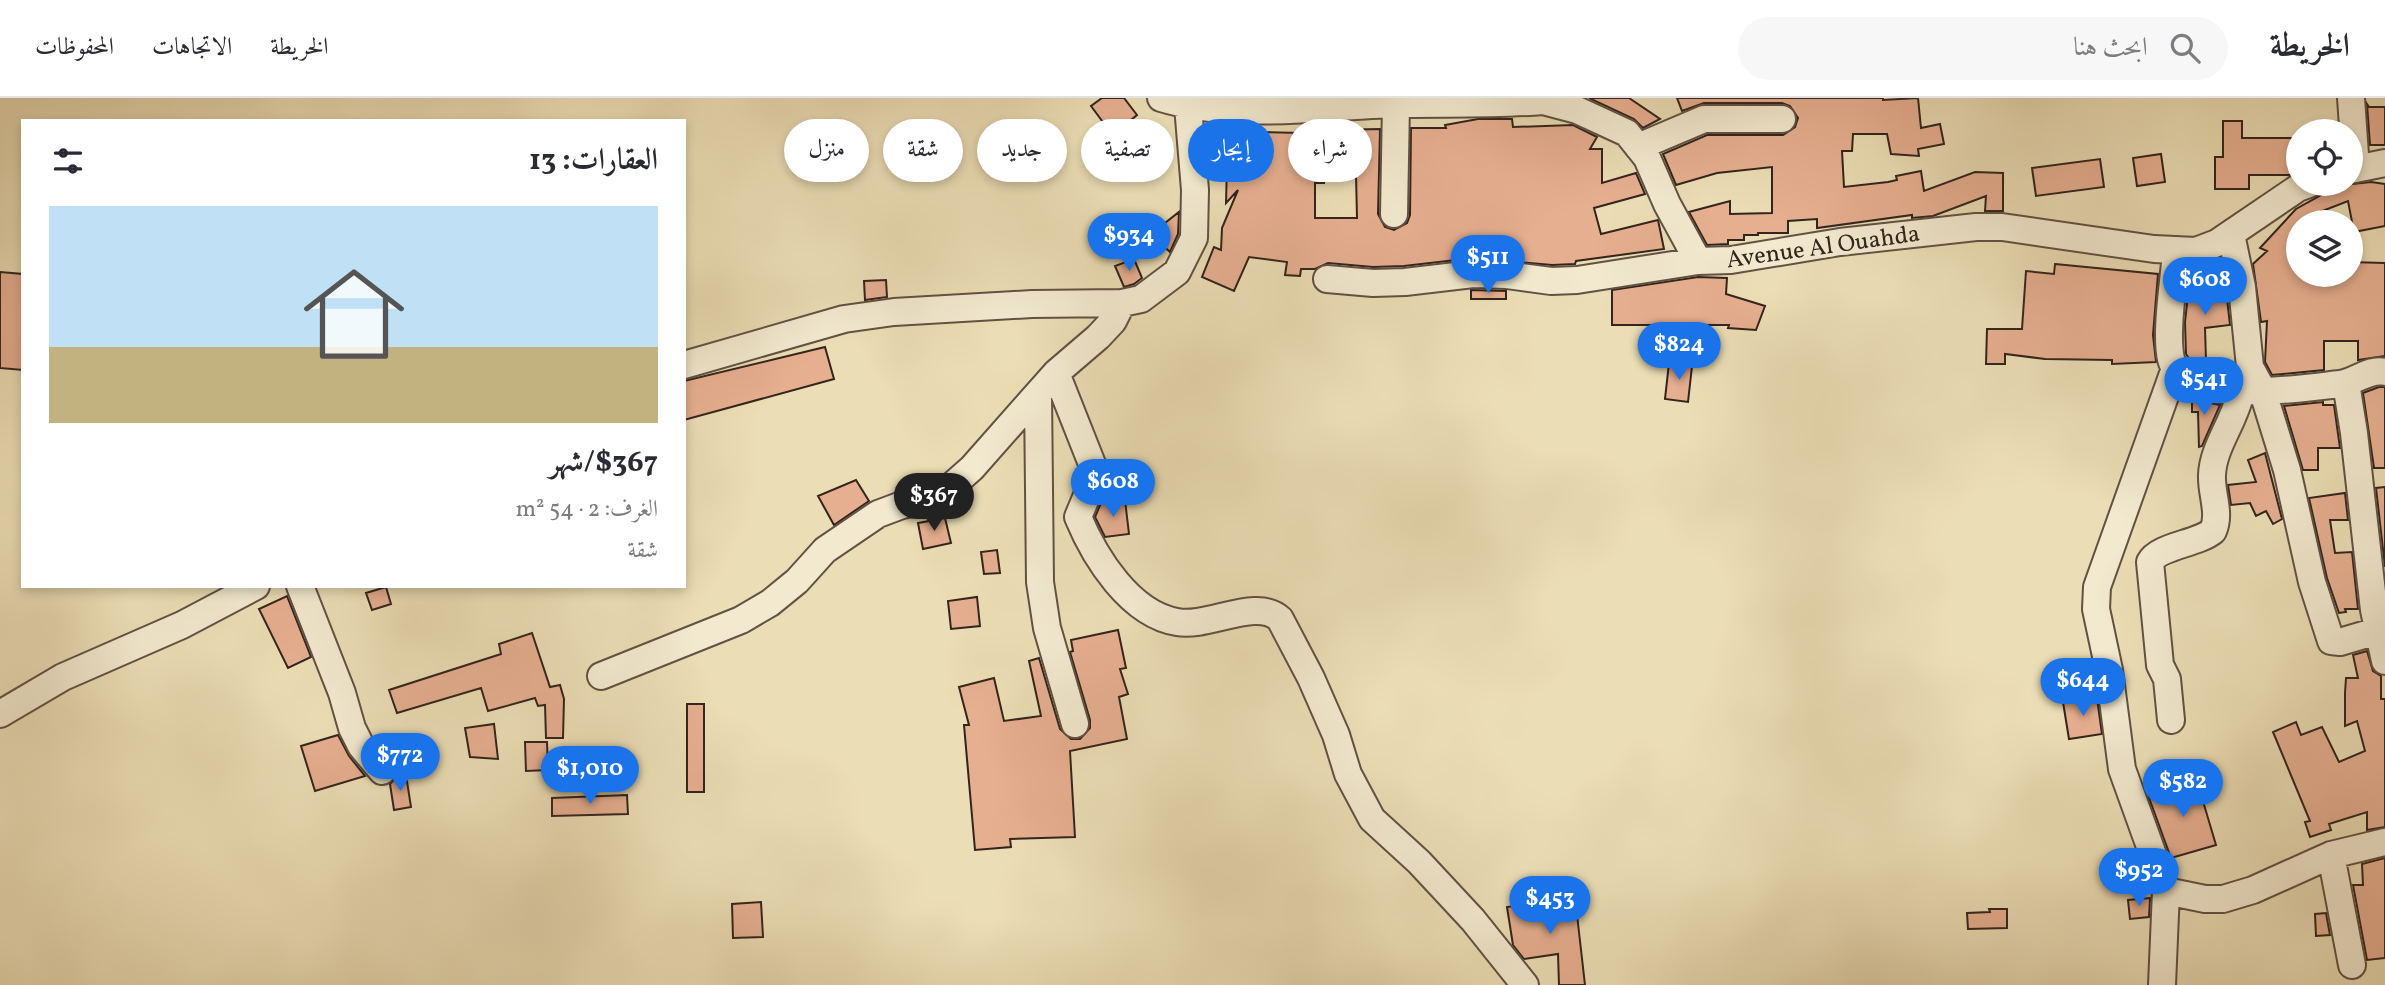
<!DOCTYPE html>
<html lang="ar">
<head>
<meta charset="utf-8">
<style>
	body { margin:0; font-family:Vollkorn,Amiri,serif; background:#f7f7f7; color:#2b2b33; direction:rtl; height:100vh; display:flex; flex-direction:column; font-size:26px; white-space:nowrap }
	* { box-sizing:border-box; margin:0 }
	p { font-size:23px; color:#7c7c81 }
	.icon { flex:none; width:38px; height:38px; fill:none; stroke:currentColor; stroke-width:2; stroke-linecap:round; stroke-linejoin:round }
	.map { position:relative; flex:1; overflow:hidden; direction:ltr }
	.details { position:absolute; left:21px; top:21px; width:665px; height:469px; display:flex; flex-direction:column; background:#fff; border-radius:0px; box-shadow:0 4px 10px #0003; direction:rtl }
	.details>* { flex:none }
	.guide { position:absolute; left:707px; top:21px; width:665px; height:63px; direction:rtl; display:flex; gap:14px }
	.tools { position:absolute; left:2286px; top:21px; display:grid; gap:14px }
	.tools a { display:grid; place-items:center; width:77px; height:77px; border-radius:50%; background:#fff; box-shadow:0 4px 10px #0003; font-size:35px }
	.price { position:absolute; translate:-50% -60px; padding:0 16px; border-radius:24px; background:#1a73e8; color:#fff; font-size:23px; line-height:46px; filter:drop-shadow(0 2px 4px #0008) }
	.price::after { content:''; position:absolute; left:50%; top:42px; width:21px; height:16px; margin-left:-10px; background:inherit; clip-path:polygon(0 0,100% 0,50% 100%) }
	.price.on { background:#222; color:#fff }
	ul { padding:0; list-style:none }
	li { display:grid; align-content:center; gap:14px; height:371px; padding:0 28px }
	li span { display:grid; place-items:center; height:217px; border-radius:0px; color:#555 }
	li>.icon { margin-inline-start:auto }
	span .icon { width:126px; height:126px; fill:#fffc; stroke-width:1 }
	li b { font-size:30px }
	h2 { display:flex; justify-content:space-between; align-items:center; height:84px; padding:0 28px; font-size:30px }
	.tag { padding:0 24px; border-radius:32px; background:#fff; box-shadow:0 4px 10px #0003; font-size:24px; line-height:63px }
	.tag.on { background:#1a73e8; color:#fff }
	header { display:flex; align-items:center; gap:42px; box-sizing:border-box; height:98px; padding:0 35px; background:#fff; border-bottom:2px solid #e1e1e2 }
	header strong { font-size:33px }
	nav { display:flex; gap:38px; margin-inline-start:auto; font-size:24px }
	.search { width:490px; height:63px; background:#f7f7f7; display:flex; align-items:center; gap:18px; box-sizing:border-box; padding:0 24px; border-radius:38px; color:#7c7c81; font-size:26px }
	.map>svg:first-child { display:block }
	.building { fill:#e6af90; stroke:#33241d; stroke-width:2; fill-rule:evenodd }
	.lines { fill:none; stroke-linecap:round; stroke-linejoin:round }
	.minor-casing { stroke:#615243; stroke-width:30 }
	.minor { stroke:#f2e9cf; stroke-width:26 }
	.labels { text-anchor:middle; stroke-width:7; stroke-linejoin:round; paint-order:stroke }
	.street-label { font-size:24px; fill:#33241d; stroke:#f2e9cf }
</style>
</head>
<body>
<header>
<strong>الخريطة</strong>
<div class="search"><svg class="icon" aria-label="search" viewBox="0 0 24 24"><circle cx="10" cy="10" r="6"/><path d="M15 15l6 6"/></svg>ابحث هنا</div>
<nav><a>الخريطة</a><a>الاتجاهات</a><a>المحفوظات</a></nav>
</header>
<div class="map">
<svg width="2385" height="887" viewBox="0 0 2385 887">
	<rect width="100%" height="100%" fill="#ebddb5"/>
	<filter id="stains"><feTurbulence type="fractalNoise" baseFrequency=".00286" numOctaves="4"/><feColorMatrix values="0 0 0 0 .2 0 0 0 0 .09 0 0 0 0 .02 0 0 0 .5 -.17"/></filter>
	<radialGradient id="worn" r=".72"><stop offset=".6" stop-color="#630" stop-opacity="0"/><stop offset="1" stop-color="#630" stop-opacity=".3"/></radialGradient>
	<!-- building -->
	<path class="building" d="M1102,0H1124L1137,17L1131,22L1152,54L1113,76L1093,48L1111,35L1091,8Z
		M1589,0H1629L1660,21L1643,30L1634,21Z
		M1677,0H1883V2L1918,0L1921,30L1940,26L1944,46L1918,51L1919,58L1891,56L1887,36H1853L1852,53H1842L1844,89L1888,84L1897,82L1896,78L1921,73L1924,93L1975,74L2003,75V113H1985L1986,98L1933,118L1912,120V117L1817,130V121L1788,123V135H1758V137H1744V142H1728V146L1707,147L1689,114L1730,103V116L1772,115V69L1717,75L1676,87L1663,56L1707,37H1783L1795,29L1798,20L1790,8L1782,5H1704L1682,13Z
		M2367,6L2369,9H2385V47H2370Z
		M1478,21H1512L1513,29L1573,27L1597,39L1590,51H1602V85L1636,75L1645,96L1594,110L1601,136L1658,122L1664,151L1576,163L1575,166L1552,167L1473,160L1404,168L1373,169L1328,165L1315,171H1301L1300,178L1285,177L1287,164L1249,159L1234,193L1202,179L1214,149L1221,152L1222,130L1238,92L1226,105L1227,67H1221L1222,33L1301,35V29H1324V32L1380,31L1378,116L1385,129L1394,132L1407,125L1410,117L1411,30H1446L1445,27ZM1324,77H1356L1357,120H1315V85H1324Z
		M2223,23H2242V40H2297V74L2290,77H2249V91H2215V59H2223Z
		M2161,56L2165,84L2137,88L2133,60Z
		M2100,61L2104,89L2036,98L2032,70Z
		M2371,84L2385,86V128L2354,134L2348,103L2312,117V124H2298V177H2350V164L2385,165V258L2358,262V243H2324V272L2272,277L2265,264L2267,223L2261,224L2253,166L2267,153L2260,150L2296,111L2321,97L2324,89Z
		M1179,114L1178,136L1170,154L1151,136Z
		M1134,161L1142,180L1134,186L1124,189L1115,168Z
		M2055,166L2158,176L2153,237L2156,264L2112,266V262L2045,261L2005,256V266H1986L1987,231H2022L2026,173L2054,176Z
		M2191,170H2220V199L2226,192L2230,227L2205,230L2206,262L2226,261V269H2234L2236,277L2203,271L2192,265L2186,256L2185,224Z
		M0,174L23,176V272L0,270Z
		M1698,179L1727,180L1726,196L1765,208L1756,232L1728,230L1729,227H1612V192Z
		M886,182L887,199L865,202L864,183Z
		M1471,192L1506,193V201H1471Z
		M825,249L834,281L684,322V283Z
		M1669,265L1692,268L1688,304L1665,301Z
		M2379,289H2385V370H2374L2363,295Z
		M2192,301L2220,307L2202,348L2199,349L2198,314H2192Z
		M2323,304V307H2334L2340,350H2318V372H2303L2284,308Z
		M2265,355L2282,421L2273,426L2266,413L2256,418L2250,405L2231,407L2228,387L2256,384L2248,362Z
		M856,382L869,403L834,427L818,398Z
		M2385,389V469L2376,390Z
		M2345,395L2348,422H2330L2335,455L2352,454L2358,511H2345L2346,514L2339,515L2327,480L2309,400Z
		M1125,402L1129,436L1105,439L1095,419L1101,405Z
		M945,420L951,445L923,451L918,425Z
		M997,452L1000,475L984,476L981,454Z
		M386,489L391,506L372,512L366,495Z
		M287,498L311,559L288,570L259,511Z
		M977,499L980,528L951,531L948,503Z
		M1118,532L1126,570L1120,571L1128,596L1119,599L1127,641L1070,653L1075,739L1010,741L1011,749L975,752L964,627H969L959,589L994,580L1004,623L1041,618L1029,563L1039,560L1060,631L1071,641H1080L1090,630V622L1070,554L1073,553L1071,542Z
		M532,535L550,589L560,587L564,601L563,640H546L545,607L538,608L535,600L488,613L481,590L397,615L389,592L501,556L499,546Z
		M2367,553L2373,573L2381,578V601H2385V729L2367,732V714L2329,726L2331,732L2310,739L2305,724L2310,723L2273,634L2296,624L2301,637L2322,629L2339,664L2365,653L2357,623L2345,628V595L2346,580H2358L2353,557Z
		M2097,600L2102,636L2069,641L2063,604Z
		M687,606H704V694H687Z
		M494,626L498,661L470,659L465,630Z
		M338,637L349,658L365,678L315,693L301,648Z
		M525,644H547L548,672L526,673Z
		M406,677L411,709L394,712L390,686L397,678Z
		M2197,683L2216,747L2171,760L2148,697Z
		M627,697L628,716L552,718V700Z
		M2385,760V860L2367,862L2353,787H2363L2362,766Z
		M1575,799L1585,887H1559L1558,856L1524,861L1513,847L1507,809Z
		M2150,800L2149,819L2130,821L2128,802Z
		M761,804L763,839L733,840L732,806Z
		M1989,811H2007V830L1968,831L1967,815L1990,814Z
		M2326,815L2330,837L2316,838L2315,816Z"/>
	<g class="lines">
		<!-- minor casing -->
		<g class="minor-casing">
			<path id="minor" d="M1161,0C1236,23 1319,8 1397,6C1445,5 1494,7 1543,3L1577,12L1627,35L1647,60L1667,106L1698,163L1731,162L1840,144L1976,129H2002L2154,151L2196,153L2217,145L2298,90L2309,86
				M2351,0L2356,71
				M1638,49L1704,21H1782
				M2350,72L2385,65
				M1394,116L1396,6
				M2231,136L2242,189L2250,269L2262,291L2287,372L2312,484L2331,543L2340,544L2377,533
				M2176,154C2174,182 2165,235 2171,261C2183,310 2302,290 2340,286C2356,284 2369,270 2385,274
				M1327,181L1373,185L1405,184L1473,176L1507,177L1551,183L1577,182L1698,163
				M684,267L844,221L894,214L1032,206L1122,205L1141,201L1177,174L1194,140L1195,92L1188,8
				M1056,275L1096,376L1078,419C1095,460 1130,516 1177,524C1208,530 1257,499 1280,521L1311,580L1336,637L1348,676L1372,721L1419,764L1473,822L1525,887
				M2346,285L2354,335L2374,512L2385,563
				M1038,296L1040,484L1047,530L1075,626
				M300,488L342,595L352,630L361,648L382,673
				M601,578L741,522L770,505L797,483L825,452L878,416L902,407L938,400L972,370L1056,275L1098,239L1113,223L1122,205
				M0,616L63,579L182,527L256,488
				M2171,622L2167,581L2160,567L2150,464C2158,448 2197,446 2213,433C2221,415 2211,396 2212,377C2213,348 2236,322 2241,293
				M2331,757L2352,867
				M2166,793L2205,801H2223L2253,792L2331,757L2385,744
				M2162,887L2166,793L2122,671L2109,572L2096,511L2097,489L2175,270"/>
		</g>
		<!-- minor -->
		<use href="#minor" class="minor"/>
	</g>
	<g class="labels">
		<!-- street labels -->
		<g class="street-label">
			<text transform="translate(1823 148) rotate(-8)" y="8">Avenue Al Ouahda</text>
		</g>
	</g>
	<rect width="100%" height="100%" filter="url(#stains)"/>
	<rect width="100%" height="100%" fill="url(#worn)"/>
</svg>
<div class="tools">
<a><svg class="icon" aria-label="locate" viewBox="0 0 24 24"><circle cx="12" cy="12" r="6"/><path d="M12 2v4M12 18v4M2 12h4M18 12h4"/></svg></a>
<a><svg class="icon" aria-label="layers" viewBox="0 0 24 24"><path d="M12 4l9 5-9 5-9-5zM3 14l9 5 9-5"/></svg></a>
</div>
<b class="price" style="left:1129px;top:175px">$934</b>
<b class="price" style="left:1488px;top:197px">$511</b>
<b class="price" style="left:2205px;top:219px">$608</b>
<b class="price" style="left:1679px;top:284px">$824</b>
<b class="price" style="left:2204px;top:319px">$541</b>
<b class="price" style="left:1113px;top:421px">$608</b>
<b class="price on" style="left:934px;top:435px">$367</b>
<b class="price" style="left:2083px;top:620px">$644</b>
<b class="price" style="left:400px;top:695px">$772</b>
<b class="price" style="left:590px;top:708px">$1,010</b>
<b class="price" style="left:2183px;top:721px">$582</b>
<b class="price" style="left:2139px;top:810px">$952</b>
<b class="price" style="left:1550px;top:838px">$453</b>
<div class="guide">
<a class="tag">شراء</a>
<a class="tag on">إيجار</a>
<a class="tag">تصفية</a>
<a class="tag">جديد</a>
<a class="tag">شقة</a>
<a class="tag">منزل</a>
</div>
<section class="details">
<h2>العقارات: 13<svg class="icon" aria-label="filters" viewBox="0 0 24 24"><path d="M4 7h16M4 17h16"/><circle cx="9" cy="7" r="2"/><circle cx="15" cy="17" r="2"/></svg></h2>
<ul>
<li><span style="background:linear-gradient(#bfe0f5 65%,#c2b280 0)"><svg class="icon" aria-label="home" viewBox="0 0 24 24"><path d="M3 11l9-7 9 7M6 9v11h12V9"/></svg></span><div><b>$367/شهر</b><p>الغرف: 2 · 54 m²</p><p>شقة</p></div></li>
</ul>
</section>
</div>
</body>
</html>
